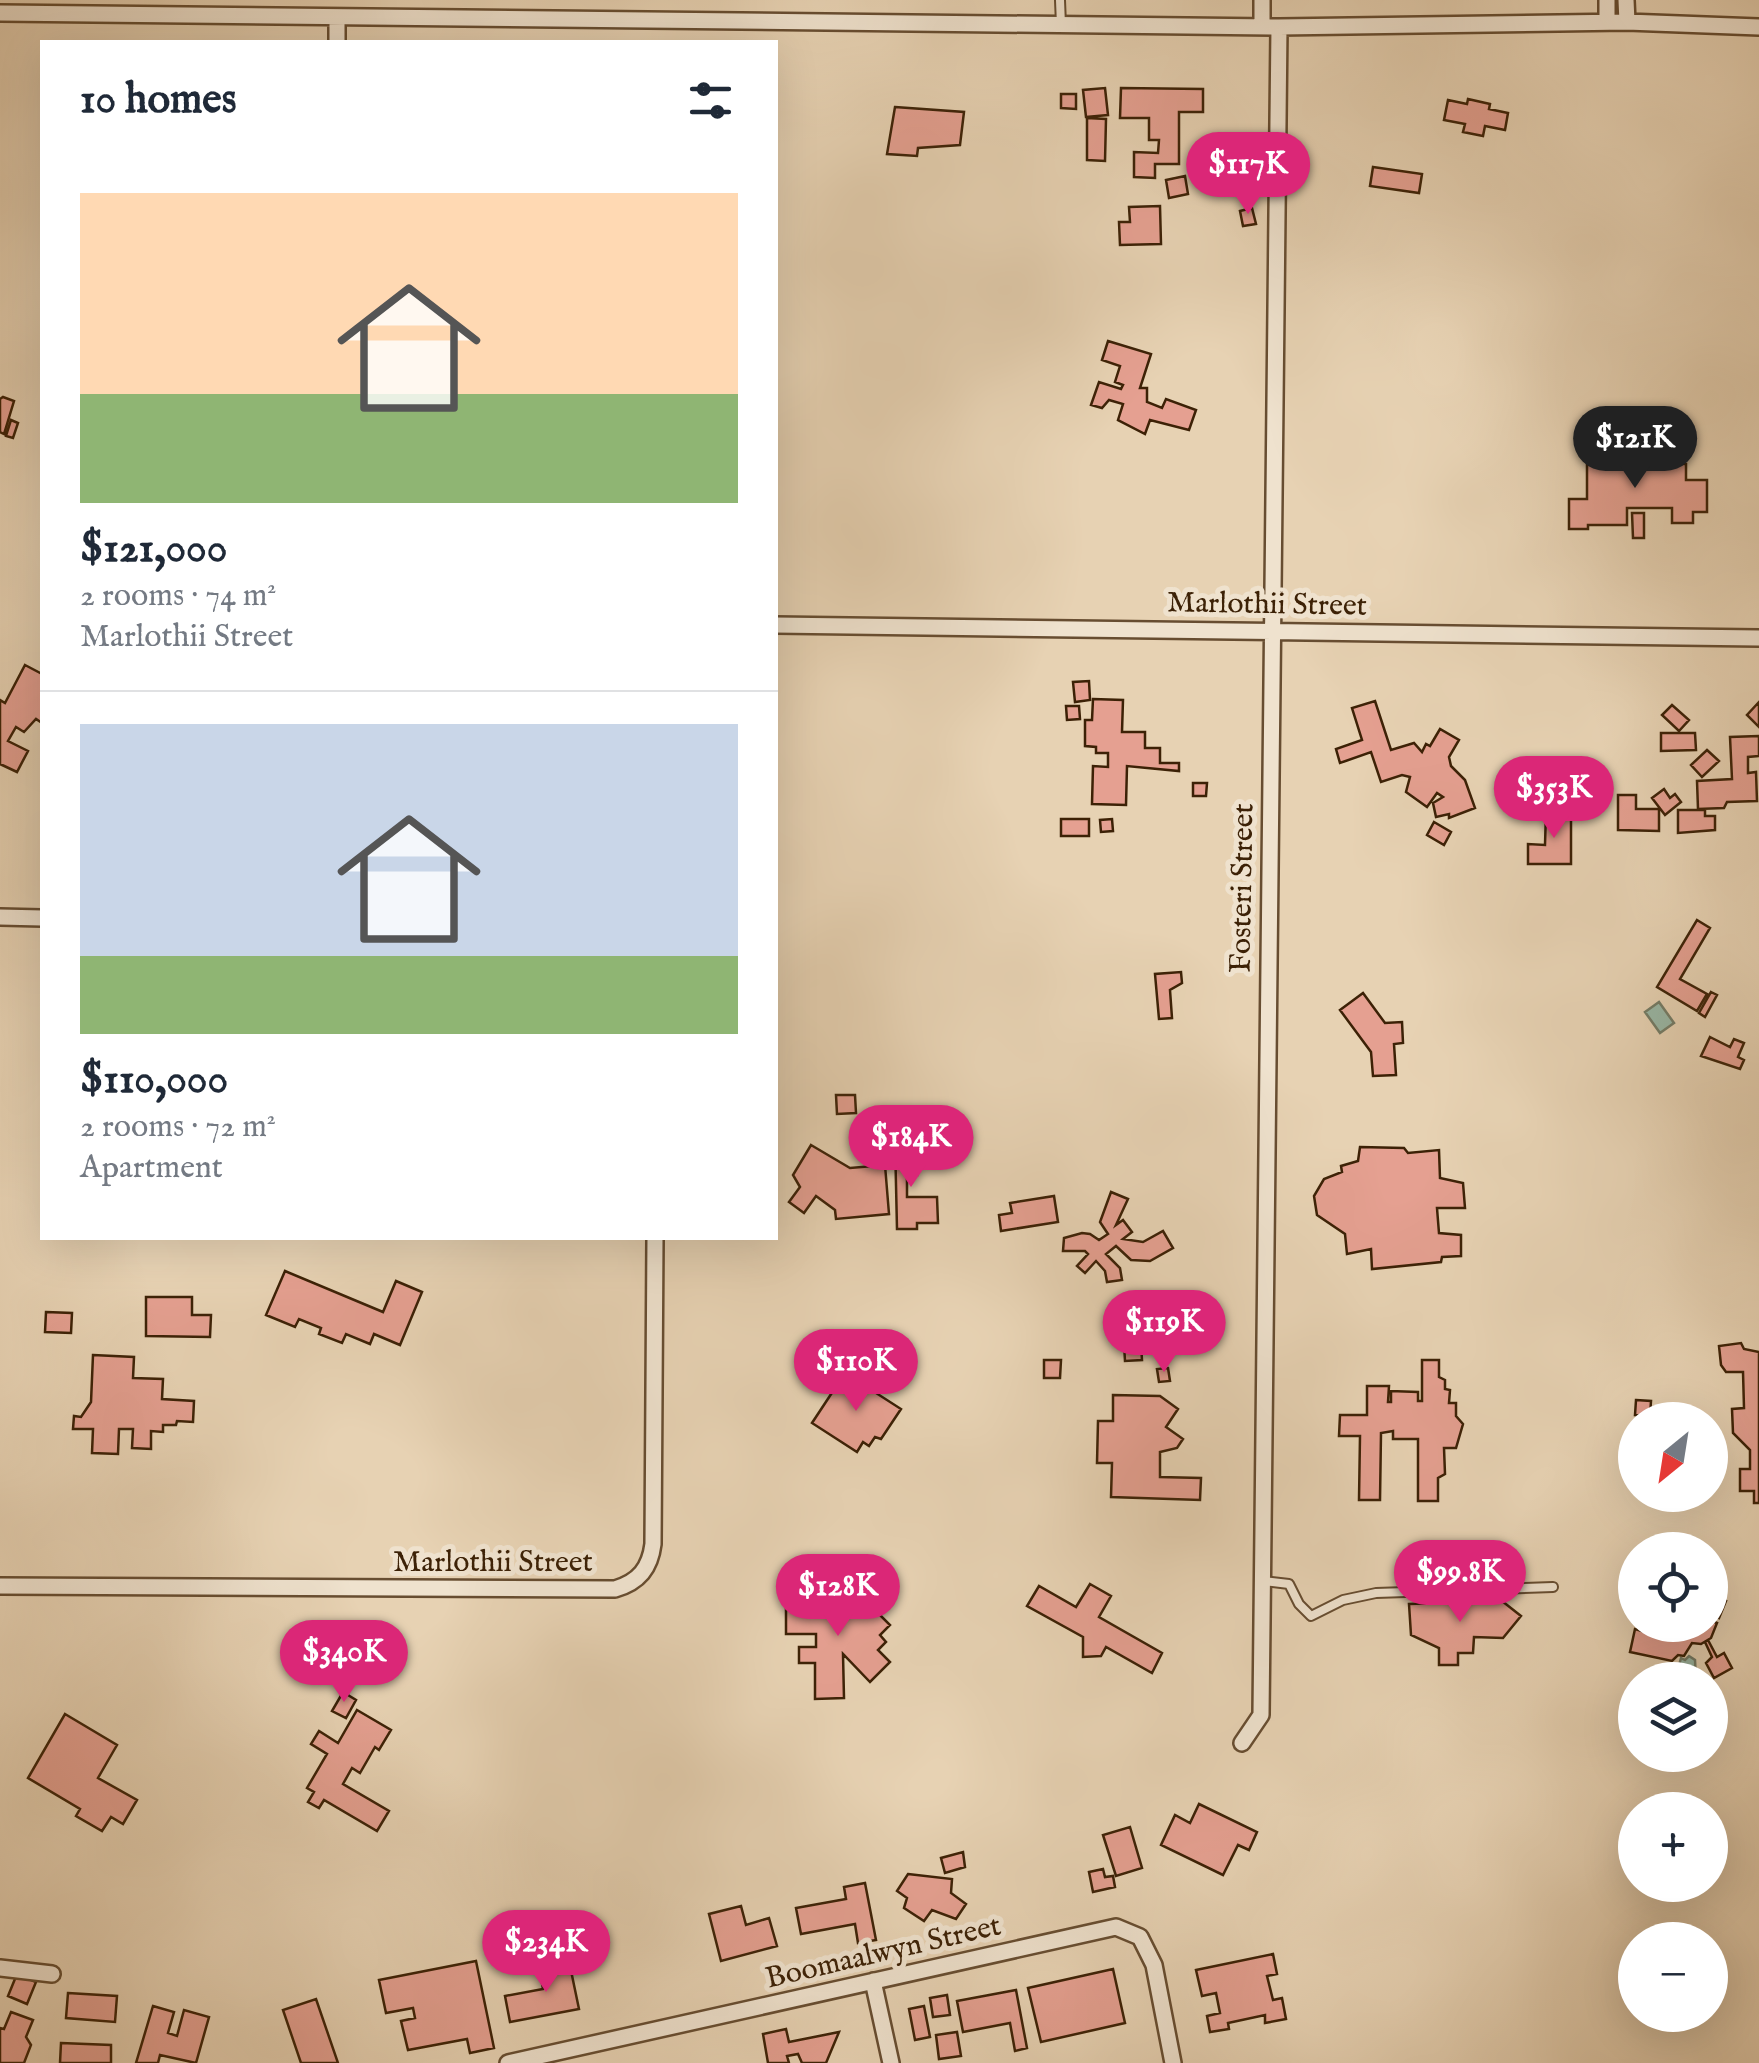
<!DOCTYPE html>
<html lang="en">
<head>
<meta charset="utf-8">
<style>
	body { margin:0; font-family:"IM FELL English",serif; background:#f6f6f7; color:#1f2937; height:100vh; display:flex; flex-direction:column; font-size:38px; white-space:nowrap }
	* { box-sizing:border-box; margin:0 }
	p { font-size:32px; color:#747a83 }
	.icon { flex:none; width:55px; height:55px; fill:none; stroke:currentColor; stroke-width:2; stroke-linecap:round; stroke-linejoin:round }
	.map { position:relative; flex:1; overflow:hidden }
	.sheet { position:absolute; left:40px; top:40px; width:738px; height:1200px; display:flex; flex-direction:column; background:#fff; border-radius:0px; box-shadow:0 10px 40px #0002 }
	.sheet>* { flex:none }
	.needle { width:65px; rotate:210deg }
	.fabs { position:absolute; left:1618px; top:1402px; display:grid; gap:20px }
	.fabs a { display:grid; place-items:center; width:110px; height:110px; border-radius:50%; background:#fff; box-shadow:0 10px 40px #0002; font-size:50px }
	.price { position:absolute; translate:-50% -85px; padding:0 22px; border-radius:35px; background:#db2777; color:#fff; font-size:32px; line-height:65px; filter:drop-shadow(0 2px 5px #0008) }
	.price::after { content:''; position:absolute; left:50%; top:60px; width:30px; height:22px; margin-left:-15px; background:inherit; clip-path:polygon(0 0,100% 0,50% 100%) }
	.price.active { background:#222; color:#fff }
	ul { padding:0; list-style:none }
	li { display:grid; align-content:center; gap:20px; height:530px; padding:0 40px }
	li+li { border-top:2px solid #e0e1e3 }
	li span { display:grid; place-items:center; height:310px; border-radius:0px; color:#555 }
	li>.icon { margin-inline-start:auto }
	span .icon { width:180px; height:180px; fill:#fffc; stroke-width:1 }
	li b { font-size:42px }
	h2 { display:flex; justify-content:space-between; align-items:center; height:120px; padding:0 40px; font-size:42px }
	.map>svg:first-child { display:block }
	.water { fill:#98b8a7; stroke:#737c67; stroke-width:2.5 }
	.building { fill:#e5a091; stroke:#3c2106; stroke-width:2.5 }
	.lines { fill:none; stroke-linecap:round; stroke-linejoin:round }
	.lane-casing { stroke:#674d31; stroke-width:12 }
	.street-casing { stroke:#674d31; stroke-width:20 }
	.lane { stroke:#efe2ce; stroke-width:8 }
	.street { stroke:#efe2ce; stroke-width:15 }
	.labels { text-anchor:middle; stroke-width:10; stroke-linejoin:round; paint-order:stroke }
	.street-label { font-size:30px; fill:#3c2106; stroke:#efe2ce }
</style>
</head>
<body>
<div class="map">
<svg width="1759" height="2063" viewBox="0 0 1759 2063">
	<rect width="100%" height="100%" fill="#e7d2b3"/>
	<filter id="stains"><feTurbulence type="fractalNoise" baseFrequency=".002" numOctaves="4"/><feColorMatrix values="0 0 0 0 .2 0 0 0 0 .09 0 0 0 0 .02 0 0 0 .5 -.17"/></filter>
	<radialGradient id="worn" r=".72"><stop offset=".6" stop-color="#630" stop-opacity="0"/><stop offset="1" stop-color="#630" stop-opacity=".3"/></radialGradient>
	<!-- water -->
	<path class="water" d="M1659,1002L1674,1023L1660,1033L1645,1012Z
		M1689,1656L1695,1660L1696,1680H1675L1681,1658L1685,1660Z"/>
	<!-- building -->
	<path class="building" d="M1105,88L1108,115L1086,117L1083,90Z
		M1121,88L1203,89V112H1179V164H1155V178L1134,177V152L1158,153L1159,140H1149V118H1120Z
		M1061,94H1076V109L1061,108Z
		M1468,99L1490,104L1489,109L1508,113L1505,130L1485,126L1483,136L1463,132L1465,124L1444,120L1448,100L1467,104Z
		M895,107L964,112L960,145L918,148L917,156L887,154Z
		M1087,118L1106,119L1105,161L1087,160Z
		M1373,167L1422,174L1419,193L1370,186Z
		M1185,176L1188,194L1169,198L1166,180Z
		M1160,206L1161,244L1120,245L1119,222H1130L1129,207Z
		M1252,208L1256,224L1243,226L1240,211Z
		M1108,341L1151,354L1140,388H1147V402L1162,408L1166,399L1196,410L1189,430L1150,420L1145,434L1118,420L1123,404L1109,400L1102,408L1091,405L1099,382L1121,389L1123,385L1115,382L1120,366L1102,360Z
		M3,397L14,401L4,434L0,432V399Z
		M11,420L18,423L13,438L6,436Z
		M1602,452H1622V458H1646V463L1686,464V480H1707V512H1693V523H1672V508H1627V525H1588V529H1569V499H1587V457H1602Z
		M1632,513H1644V538H1633Z
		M25,665L42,674V723L36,719L24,732L16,727L8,741L28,751L17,772L0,764V700L5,703Z
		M1089,681L1090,700L1075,702L1073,682Z
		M1093,699L1123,700L1122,732H1145V748H1160V763H1179V771L1127,766L1126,805L1092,804L1093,766L1108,767V753H1096V747L1085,746V720H1092Z
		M1375,701L1391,750L1414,743L1422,752L1426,744L1430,746L1440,729L1459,740L1449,757L1451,766L1465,780L1475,808L1449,818V814L1436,817L1433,803L1443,797L1437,793L1427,807L1406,792L1410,777L1402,775L1381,782L1371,752L1340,763L1336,749L1362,740L1352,708Z
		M1759,702V727L1747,715Z
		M1672,705L1689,720L1679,731L1662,715Z
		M1066,706H1079L1080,719L1067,720Z
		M1661,733H1695L1696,750L1661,751Z
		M1759,736V756L1748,757V773L1756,772L1757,801L1727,802L1724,808L1698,809L1697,781L1732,779L1730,737Z
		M1707,750L1719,761L1702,777L1691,765Z
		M1193,783H1207L1206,796H1193Z
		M1664,789L1670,798L1675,794L1681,802L1665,815L1652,798Z
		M1618,795H1636V809H1659V831L1618,830Z
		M1678,810H1705V816H1715V830L1678,833Z
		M1546,812H1571V864H1528V844L1545,845Z
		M1061,819H1089V836H1061Z
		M1112,819L1113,831L1101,832L1100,820Z
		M1434,822L1451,832L1444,845L1427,835Z
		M1697,920L1710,928L1680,979L1707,994L1697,1011L1657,987Z
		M1181,972L1182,983L1170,990L1172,1018L1159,1019L1155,974Z
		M1711,992L1717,995L1705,1017L1699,1013Z
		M1363,993L1385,1023L1402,1022L1403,1043L1394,1044L1396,1075L1373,1076L1371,1052L1340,1010Z
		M1710,1037L1730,1047L1734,1039L1744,1043L1738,1057L1744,1060L1740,1069L1701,1056Z
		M836,1095H855L856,1113L837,1114Z
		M916,1139L917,1175H907V1197H937L938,1223H917V1229H897L895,1140Z
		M811,1145L850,1168L885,1165L889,1214L836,1219L835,1210L816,1196L804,1213L789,1202L800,1187L793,1175Z
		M1360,1147L1404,1148L1408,1153L1439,1150L1440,1178L1463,1183L1465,1208H1437L1439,1233L1461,1235V1256L1442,1257L1441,1262L1372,1269L1371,1249L1347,1254L1345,1234L1317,1215L1314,1196L1324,1179L1342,1172L1341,1166L1358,1161Z
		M1111,1192L1128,1199L1116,1225L1123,1220L1132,1232L1123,1239L1143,1242L1163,1231L1173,1248L1150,1261L1131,1260L1116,1246L1106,1254L1120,1268L1122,1280L1107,1282L1105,1271L1096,1261L1085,1273L1077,1266L1088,1254L1085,1251H1063L1064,1238L1082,1233L1090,1234L1099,1240L1108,1234L1100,1222Z
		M1054,1196L1058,1222L1001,1231L999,1215L1012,1213L1010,1203Z
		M285,1271L383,1312L396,1281L422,1292L400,1345L374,1334L370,1344L346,1334L342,1343L319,1334L321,1328L299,1319L295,1327L266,1315Z
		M146,1297H192V1315H211L210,1337L146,1336Z
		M46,1312L72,1313L71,1333L45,1332Z
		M1141,1343L1142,1360L1125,1361L1124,1344Z
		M1741,1343L1744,1349L1759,1352V1503H1754V1491H1740V1469H1750V1450L1733,1433L1732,1409L1744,1408L1743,1372H1726L1721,1365L1719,1346Z
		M93,1355L134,1357L133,1378L163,1379L162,1399L194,1401L193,1422L177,1421L176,1425H163V1432L151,1431V1449L132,1448L133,1429H119L118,1454L92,1453L93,1429H73L74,1416L81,1417L91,1402Z
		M1044,1360H1061L1060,1378H1044Z
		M1422,1360H1439V1377L1445,1380V1389L1450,1390L1449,1403H1456V1416L1463,1424L1456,1448H1444L1445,1474L1438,1478V1501H1418V1439H1393V1431L1381,1433L1380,1500H1359L1360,1436H1339L1340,1415H1367V1386H1389L1388,1402H1391V1391L1418,1392V1401H1422Z
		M1168,1368L1170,1381L1159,1382L1157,1369Z
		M845,1373L901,1409L881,1439L875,1437L869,1446L863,1442L857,1452L812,1423Z
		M1113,1395L1160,1396L1178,1409L1166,1427L1183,1439L1177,1448L1160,1452V1477L1201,1478L1200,1500L1111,1497L1112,1463H1097L1098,1421H1113Z
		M1636,1400L1651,1401L1650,1416L1635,1415Z
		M1670,1407L1688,1408L1687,1420H1670Z
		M1090,1584L1111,1596L1099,1617L1162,1653L1152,1673L1106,1647L1101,1656L1083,1657V1637L1027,1606L1039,1586L1076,1607Z
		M1710,1594L1726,1601L1719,1618L1710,1614Z
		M848,1597L858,1607L865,1600L890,1625L880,1635L886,1642L878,1650L890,1662L870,1682L843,1654L844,1698L815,1699V1663H799V1647H816V1634H786V1598Z
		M1502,1601L1521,1616L1503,1638L1474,1637L1473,1653H1458V1665H1439V1648L1411,1635L1409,1604Z
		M1710,1620L1717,1623L1711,1638L1701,1644L1692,1643L1684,1656L1678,1655L1672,1661L1630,1652L1635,1629L1645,1632L1647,1625L1681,1633L1693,1628L1694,1625H1710Z
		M1708,1640L1717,1657L1724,1653L1732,1668L1714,1678L1706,1663L1712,1657L1705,1642Z
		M343,1692L356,1700L346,1718L332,1711Z
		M357,1710L391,1730L379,1750L375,1747L360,1773L352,1768L343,1784L389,1811L377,1831L324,1800L319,1808L308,1802L314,1792L307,1788L327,1754L311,1744L319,1731L338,1743Z
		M65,1714L117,1745L98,1778L137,1800L123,1824L111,1817L102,1831L76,1816L80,1809L28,1778Z
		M1199,1804L1257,1832L1249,1850L1238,1845L1223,1875L1161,1845L1175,1815L1190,1823Z
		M1130,1827L1142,1868L1116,1876L1103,1835Z
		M963,1852L965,1867L945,1873L941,1858Z
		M1103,1869L1105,1877L1113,1876L1115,1887L1093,1892L1089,1872Z
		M908,1874L952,1879L951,1893L966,1904L956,1919L932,1910L924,1921L904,1908L907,1898L897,1891Z
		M865,1883L876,1940L858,1943L855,1924L801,1934L796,1908L846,1899L844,1887Z
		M741,1906L746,1925L769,1918L777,1946L721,1961L709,1914Z
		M1273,1954L1277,1974L1267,1976L1273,2000L1282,1998L1286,2019L1265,2023V2015L1228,2023L1229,2029L1210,2032L1207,2016L1220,2013L1216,1993L1202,1996L1196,1970Z
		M476,1961L494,2048L470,2053L467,2039L408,2050L401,2021L415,2018L413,2008L386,2013L379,1980Z
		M569,1961L579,2009L510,2022L505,1996L543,1989L539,1966Z
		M1113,1969L1125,2023L1041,2042L1028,1988Z
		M17,1974L36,1982L27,2004L8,1996Z
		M1016,1990L1027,2048L1015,2051L1010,2023L963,2032L957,2001Z
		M68,1993L117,1996L115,2022L66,2018Z
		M947,1995L950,2015L933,2017L930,1998Z
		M316,1999L338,2063H301L283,2010Z
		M153,2006L174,2012L168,2033L177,2036L184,2010L209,2017L196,2063L160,2055L158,2063H136Z
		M924,2006L930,2037L915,2040L909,2009Z
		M11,2012L33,2020L26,2037L31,2045L24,2063H0V2028L4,2029Z
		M786,2029L789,2042L839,2032L826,2063H802L798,2054L787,2056L789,2063H768L763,2034Z
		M957,2032L961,2056L939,2059L936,2035Z
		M61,2043L111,2045V2063H60Z"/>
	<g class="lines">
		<!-- lane casing -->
		<g class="lane-casing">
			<path id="lane" d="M1060,0L1061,25
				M1263,1581L1289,1584L1299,1604L1311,1616L1343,1600L1376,1593L1553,1587"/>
		</g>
		<!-- street casing -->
		<g class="street-casing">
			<path id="street" d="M1626,0L1627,22
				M0,13L1279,27L1627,22L1759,27
				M1607,22V0
				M1262,27V0
				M337,42V18
				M775,625L1759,638
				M0,917L42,918
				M0,1586L615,1589C639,1582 650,1568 653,1544L655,1238
				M1242,1743L1261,1715L1279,27
				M0,1968L52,1974
				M873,1981L891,2063
				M508,2063L1116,1927L1140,1937L1154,1965L1173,2063"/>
		</g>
		<!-- lane -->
		<use href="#lane" class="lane"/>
		<!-- street -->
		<use href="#street" class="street"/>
	</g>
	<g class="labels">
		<!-- street labels -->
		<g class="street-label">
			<text transform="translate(1267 603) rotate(1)" y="10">Marlothii Street</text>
			<text transform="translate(1241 888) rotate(-89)" y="10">Fosteri Street</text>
			<text x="493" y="1571">Marlothii Street</text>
			<text transform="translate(883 1951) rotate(-13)" y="10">Boomaalwyn Street</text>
		</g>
	</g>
	<rect width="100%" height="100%" filter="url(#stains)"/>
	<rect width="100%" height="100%" fill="url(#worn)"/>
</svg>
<div class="fabs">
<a><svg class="needle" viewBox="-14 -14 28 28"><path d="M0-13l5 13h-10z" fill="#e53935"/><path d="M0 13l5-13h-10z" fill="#747a83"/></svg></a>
<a><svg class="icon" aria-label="locate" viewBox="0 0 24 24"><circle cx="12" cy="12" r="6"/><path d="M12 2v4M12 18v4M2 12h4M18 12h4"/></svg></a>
<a><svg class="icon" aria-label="layers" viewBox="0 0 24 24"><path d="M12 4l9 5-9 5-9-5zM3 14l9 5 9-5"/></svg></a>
<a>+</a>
<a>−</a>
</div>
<b class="price" style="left:1248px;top:217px">$117K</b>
<b class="price active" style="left:1635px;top:491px">$121K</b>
<b class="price" style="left:1554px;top:841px">$353K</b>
<b class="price" style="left:911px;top:1190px">$184K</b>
<b class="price" style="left:1164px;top:1375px">$119K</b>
<b class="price" style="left:856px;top:1414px">$110K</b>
<b class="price" style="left:1460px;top:1625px">$99.8K</b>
<b class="price" style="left:838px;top:1639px">$128K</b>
<b class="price" style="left:344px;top:1705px">$340K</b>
<b class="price" style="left:546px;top:1995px">$234K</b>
<section class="sheet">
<h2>10 homes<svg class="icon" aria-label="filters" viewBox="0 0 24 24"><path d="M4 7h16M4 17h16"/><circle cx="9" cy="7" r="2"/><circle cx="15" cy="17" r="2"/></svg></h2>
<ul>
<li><span style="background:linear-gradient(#ffd9b3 65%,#8fb573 0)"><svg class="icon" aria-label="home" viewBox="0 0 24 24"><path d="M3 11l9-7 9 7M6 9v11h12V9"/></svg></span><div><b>$121,000</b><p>2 rooms · 74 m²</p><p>Marlothii Street</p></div></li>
<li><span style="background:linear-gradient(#c9d6e8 75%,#8fb573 0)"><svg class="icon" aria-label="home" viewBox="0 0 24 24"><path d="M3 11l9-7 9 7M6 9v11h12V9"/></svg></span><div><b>$110,000</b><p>2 rooms · 72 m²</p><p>Apartment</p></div></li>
</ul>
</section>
</div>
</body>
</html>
